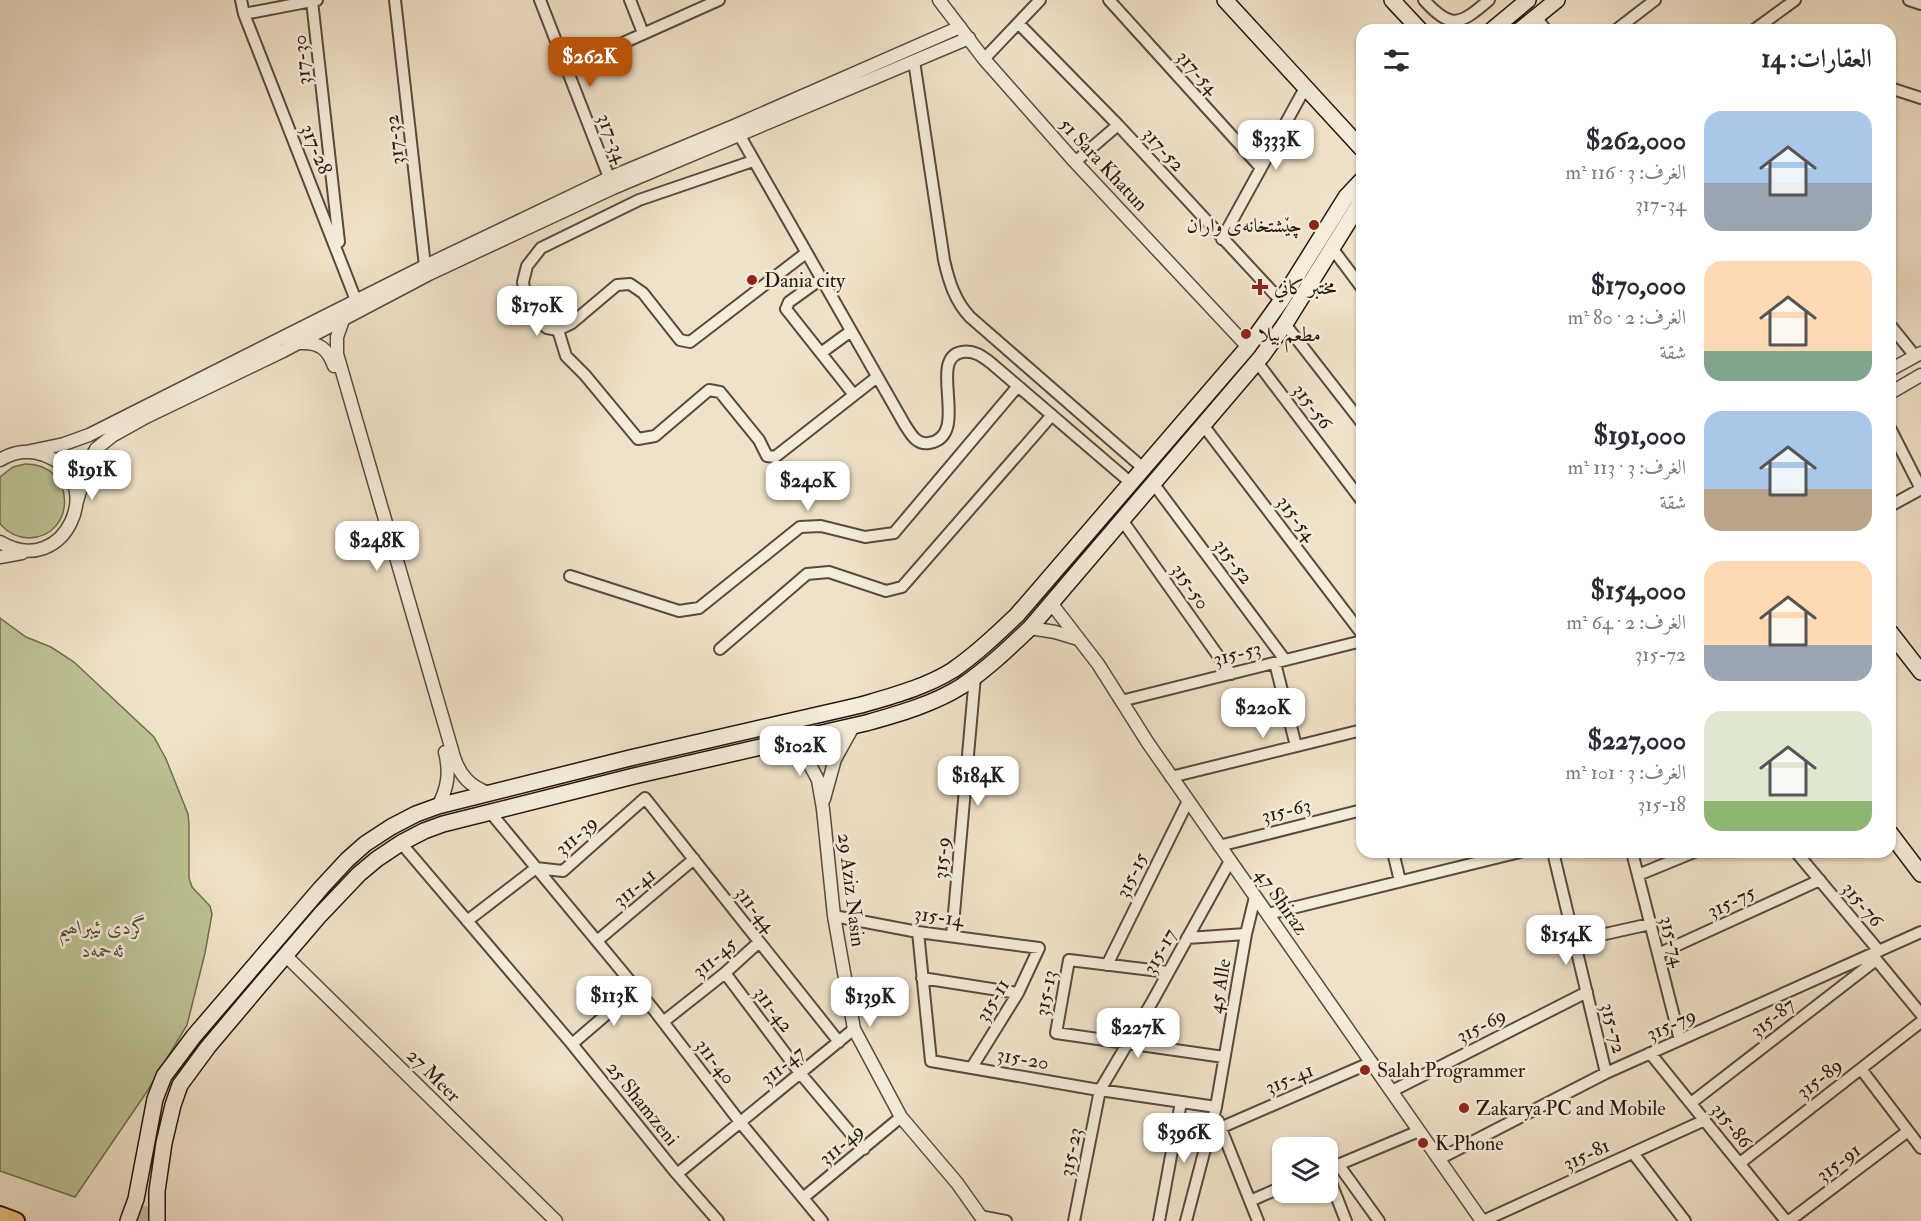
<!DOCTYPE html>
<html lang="ar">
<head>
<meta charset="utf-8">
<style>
	body { margin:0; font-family:"IM FELL Double Pica",Amiri,serif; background:#f2f2f3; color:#2b2b33; direction:rtl; height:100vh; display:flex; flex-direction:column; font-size:22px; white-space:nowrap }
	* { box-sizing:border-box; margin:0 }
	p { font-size:20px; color:#7c7c81 }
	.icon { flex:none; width:33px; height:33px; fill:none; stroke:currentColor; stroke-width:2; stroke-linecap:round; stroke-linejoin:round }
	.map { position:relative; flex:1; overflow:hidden; direction:ltr }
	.sheet { position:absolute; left:1356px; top:24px; width:540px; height:834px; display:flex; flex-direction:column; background:#fff; border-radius:18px; box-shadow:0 2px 4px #0004; direction:rtl }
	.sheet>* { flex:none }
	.buttons { position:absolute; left:1272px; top:1137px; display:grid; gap:12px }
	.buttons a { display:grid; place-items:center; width:66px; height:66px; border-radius:12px; background:#fff; box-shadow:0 2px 4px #0004; font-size:30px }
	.price { position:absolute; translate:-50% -51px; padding:0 14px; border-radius:12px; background:#fff; color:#222; font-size:20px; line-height:39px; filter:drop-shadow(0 2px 3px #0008) }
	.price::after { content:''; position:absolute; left:50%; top:36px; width:18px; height:14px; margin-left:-9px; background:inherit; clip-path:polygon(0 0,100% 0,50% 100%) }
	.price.active { background:#b45309; color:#fff }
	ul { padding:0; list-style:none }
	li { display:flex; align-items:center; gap:18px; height:150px; padding:0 24px }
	li span { display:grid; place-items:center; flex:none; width:168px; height:120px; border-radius:18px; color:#555 }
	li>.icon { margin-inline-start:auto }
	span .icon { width:72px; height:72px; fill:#fffc; stroke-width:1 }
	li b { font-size:26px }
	h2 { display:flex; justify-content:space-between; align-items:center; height:72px; padding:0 24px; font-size:26px }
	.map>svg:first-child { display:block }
	.green { fill:#bdc293; stroke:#726c51; stroke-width:1.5 }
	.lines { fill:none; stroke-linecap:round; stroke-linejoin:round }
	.secondary-tunnel { stroke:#c8b9a3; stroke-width:15; stroke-dasharray:15 8; stroke-linecap:butt }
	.minor-casing { stroke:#5a4a3d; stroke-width:14 }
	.tertiary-casing { stroke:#5a4a3d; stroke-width:15 }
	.secondary-casing { stroke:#28170f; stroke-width:18 }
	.primary-casing { stroke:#28170f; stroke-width:20 }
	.minor { stroke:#f5ecdb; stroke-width:10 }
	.tertiary { stroke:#f5ecdb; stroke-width:12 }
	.secondary { stroke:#f5ecdb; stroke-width:15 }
	.primary { stroke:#e8c184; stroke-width:16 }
	.poi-dot { fill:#8f2418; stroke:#f5ecdb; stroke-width:2 }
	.labels { text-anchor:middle; stroke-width:5; stroke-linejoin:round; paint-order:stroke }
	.street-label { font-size:20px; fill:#28170f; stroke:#f5ecdb }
	.poi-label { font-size:20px; fill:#28170f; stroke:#f5ecdb; text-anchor:start }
	.park-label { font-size:20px; font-style:italic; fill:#554a37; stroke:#f5ecdb }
</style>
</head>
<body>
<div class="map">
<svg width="1921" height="1221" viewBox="0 0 1921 1221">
	<rect width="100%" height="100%" fill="#f0e2c8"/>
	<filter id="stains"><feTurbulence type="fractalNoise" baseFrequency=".00333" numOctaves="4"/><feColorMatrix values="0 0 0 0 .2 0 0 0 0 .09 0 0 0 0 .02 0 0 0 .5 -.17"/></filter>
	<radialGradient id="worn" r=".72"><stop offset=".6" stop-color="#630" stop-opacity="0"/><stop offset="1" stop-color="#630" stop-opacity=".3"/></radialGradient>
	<!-- green -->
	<path class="green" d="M25,464C77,463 77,537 29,538C17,538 8,533 0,524V477L13,467Z
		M0,618L26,637L51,647L74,662L154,737L166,759L188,814L189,825V878L192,887L210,906L212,914L205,953L187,1025L146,1093L75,1197L0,1171Z"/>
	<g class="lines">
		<!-- secondary-tunnel -->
		<path class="secondary-tunnel" d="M142,1221L145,1201"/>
		<!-- minor casing -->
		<g class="minor-casing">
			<path id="minor" d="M241,0L244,14L359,308
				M395,0L425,266L428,271
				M540,0L612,185
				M630,0L643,33
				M1109,0L1261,168
				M1424,0C1451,30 1460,25 1489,0
				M1909,0L1921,4
				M312,1L339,242
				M244,14L317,0
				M1536,17L1546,30
				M1019,24L1118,125L1281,301
				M1616,30L1655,0
				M1754,30L1795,0
				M984,59L1040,0
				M914,61L944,260C949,282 955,301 970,317L1143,468
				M567,68L719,0
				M1890,88L1921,98
				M736,129L905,425C911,434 916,445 929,443C972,436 926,358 962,352C974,350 982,356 991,363L1131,483
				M753,161L639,200L541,248L527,266L523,282L526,300L536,318L547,328L558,330L572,323L617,285L630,284L643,293L680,340L690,342L806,253
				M1075,162L1118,125
				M1222,239L1305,88
				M1332,248L1362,288
				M821,279L789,302L786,309L854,395
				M1285,324L1362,423
				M1890,325L1915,356
				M558,330L566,356L585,375L638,439L655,436L709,390L720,392L759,440L767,456L775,457L877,377
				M821,353L851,331
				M1257,362L1362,501
				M1203,425L1362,634
				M1890,428L1921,489
				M1153,483L1285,660
				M1890,506L1921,489
				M1122,520L1231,674
				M570,576L679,611L699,608L800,527L821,526L865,537L894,533L1018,386
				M720,649L807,574L829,572L886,591L902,587L1052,415
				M1275,663L1296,746
				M1121,701L1362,641
				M1171,777L1362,730
				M490,812L654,1010L740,1122L822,1221
				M401,843L572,1044L677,1174L718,1221
				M1219,846L1362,810
				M1393,852L1400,881
				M1553,852L1606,1073
				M1632,852L1680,1040
				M1796,852L1879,951
				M1638,875L1694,852
				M1268,914L1520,852
				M834,916L918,932L1039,948L1018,993L972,1067
				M467,921L536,868L563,871L645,798L839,1042
				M918,932L931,1061L1093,1089L1216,1107
				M952,936L975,676
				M1187,938L1246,934
				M597,941L694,859
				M1574,941L1650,924
				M1658,954L1820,880
				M1874,957L1921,1014
				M1107,965L1188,801
				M1168,972L1069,960L1056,1033L1224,1057
				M725,973L800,1073L864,1149
				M922,978L1018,993
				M663,1022L725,973L759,942
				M572,1044L636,989
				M1650,1053L1786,1221
				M1861,1069L1921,1148
				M1392,1091L1587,992
				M1691,1103L1876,960
				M1218,1121L1258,1221
				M1220,1128L1372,1062
				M1633,1153L1685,1221
				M1439,1159L1606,1073L1921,932
				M1740,1163L1921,1022
				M1338,1164L1379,1221
				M1328,1169L1419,1131
				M677,1174L854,1029
				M1328,1175L1346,1221
				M803,1198L901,1117
				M1250,1201L1282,1187
				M980,1216L1006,1221
				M1074,1221L1100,1090L1152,1002L1230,861
				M1159,1221L1181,1102
				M1186,1221L1216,1107L1246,934L1255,897
				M1483,1221L1705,1120
				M1789,1221L1908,1131"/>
		</g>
		<!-- tertiary casing -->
		<g class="tertiary-casing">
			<path id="tertiary" d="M939,0L984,59L1075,162L1248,347
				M343,320L337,337V354L454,757C460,776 470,786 488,793
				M301,343C319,342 328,349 334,366
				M1890,370L1921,353
				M1890,393L1921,375
				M26,452L64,444L89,435L425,266L609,178L734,126L960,27
				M0,460C13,452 29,449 44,455C110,478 65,581 0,542
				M77,501L88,464L96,449L112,436L146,417L283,351L429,274L613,188L969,38
				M0,557L22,553
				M1051,603L1098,664L1148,743L1482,1221
				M1030,628L1055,632L1078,639
				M774,744L785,746L799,753L810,765L818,780L823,809L834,916L854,1029L901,1117L957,1183L984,1221
				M824,799L835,759L854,725
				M438,806C448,788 450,772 445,752
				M286,956L556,1221"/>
		</g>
		<!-- secondary casing -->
		<g class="secondary-casing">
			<path id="secondary" d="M1225,0L1362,149
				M1392,0L1420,30
				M1492,30L1528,0
				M1520,30L1557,0
				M1890,632L1921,672
				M1890,833L1921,874
				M128,1221L136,1199L155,1099L164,1076L194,1036L321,888L347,860L365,844L391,827L416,814L438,806L630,758L861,705C892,696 926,687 953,670C976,654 996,635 1017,615L1248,347L1281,301L1346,197L1362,180
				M157,1221V1191L164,1143L173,1105L180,1085L208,1047L256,990L320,915L359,874L377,859L401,843L424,831L443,824L634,776L866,723C898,714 934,704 962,686C987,669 1008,649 1030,628L1262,356L1285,324L1362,200"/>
		</g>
		<!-- primary casing -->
		<g class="primary-casing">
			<path id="primary" d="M0,1215L16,1221"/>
		</g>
		<!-- minor -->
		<use href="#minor" class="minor"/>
		<!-- tertiary -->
		<use href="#tertiary" class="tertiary"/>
		<!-- secondary -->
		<use href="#secondary" class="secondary"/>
		<!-- primary -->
		<use href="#primary" class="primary"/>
	</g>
	<!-- markers -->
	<g class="poi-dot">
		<circle cx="1314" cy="225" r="6"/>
		<circle cx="752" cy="280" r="6"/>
		<path d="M1257 278h6v6h6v6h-6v6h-6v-6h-6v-6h6z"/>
		<circle cx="1246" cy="334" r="6"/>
		<circle cx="1365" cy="1070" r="6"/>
		<circle cx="1464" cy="1108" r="6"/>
		<circle cx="1423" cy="1143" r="6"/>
	</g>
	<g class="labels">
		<!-- street labels -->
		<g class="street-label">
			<text transform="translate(301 60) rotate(-96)" y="7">317-30</text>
			<text transform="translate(1198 72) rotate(48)" y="7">317-54</text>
			<text transform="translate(613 138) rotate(69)" y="7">317-34</text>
			<text transform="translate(394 140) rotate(-97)" y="7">317-32</text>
			<text transform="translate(317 149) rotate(68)" y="7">317-28</text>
			<text transform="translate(1164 149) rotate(48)" y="7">317-52</text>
			<text transform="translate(1104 164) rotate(47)" y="7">51 Sara Khatun</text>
			<text transform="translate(1313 406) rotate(53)" y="7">315-56</text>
			<text transform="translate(1297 518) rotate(53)" y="7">315-54</text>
			<text transform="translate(1234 561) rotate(53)" y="7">315-52</text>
			<text transform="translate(1191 586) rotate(55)" y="7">315-50</text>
			<text transform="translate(1237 653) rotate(-14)" y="7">315-53</text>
			<text transform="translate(1286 810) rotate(-14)" y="7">315-63</text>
			<text transform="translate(576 835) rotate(-41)" y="7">311-39</text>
			<text transform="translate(941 858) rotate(-85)" y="7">315-9</text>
			<text transform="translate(1131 875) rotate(-64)" y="7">315-15</text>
			<text transform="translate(634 887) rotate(-40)" y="7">311-41</text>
			<text transform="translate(852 890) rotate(83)" y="7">29 Aziz Nasin</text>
			<text transform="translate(1282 901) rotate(55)" y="7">47 Shiraz</text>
			<text transform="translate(1731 901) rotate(-25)" y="7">315-75</text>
			<text transform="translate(1863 904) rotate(50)" y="7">315-76</text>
			<text transform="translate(756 909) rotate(52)" y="7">311-44</text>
			<text transform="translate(939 916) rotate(8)" y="7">315-14</text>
			<text transform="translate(1673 941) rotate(76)" y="7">315-74</text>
			<text transform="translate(1159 951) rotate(-61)" y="7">315-17</text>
			<text transform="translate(714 957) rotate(-40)" y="7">311-45</text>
			<text transform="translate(1219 986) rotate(-80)" y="7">45 Alle</text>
			<text transform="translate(1045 993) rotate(-79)" y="7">315-13</text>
			<text transform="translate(992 1000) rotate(-59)" y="7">315-11</text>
			<text transform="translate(774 1009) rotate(53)" y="7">311-42</text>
			<text transform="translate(1772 1017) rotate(-38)" y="7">315-87</text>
			<text transform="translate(1671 1024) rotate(-24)" y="7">315-79</text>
			<text transform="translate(1481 1025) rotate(-27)" y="7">315-69</text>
			<text transform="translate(1614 1028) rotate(76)" y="7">315-72</text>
			<text transform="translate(1023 1058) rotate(10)" y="7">315-20</text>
			<text transform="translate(716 1061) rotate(52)" y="7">311-40</text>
			<text transform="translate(782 1065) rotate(-39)" y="7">311-47</text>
			<text transform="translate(434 1075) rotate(45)" y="7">27 Meer</text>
			<text transform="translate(1289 1078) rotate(-23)" y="7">315-41</text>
			<text transform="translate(1819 1078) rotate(-38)" y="7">315-89</text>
			<text transform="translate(643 1103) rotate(51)" y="7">25 Shamzeni</text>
			<text transform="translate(1732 1125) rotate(51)" y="7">315-86</text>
			<text transform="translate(841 1144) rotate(-40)" y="7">311-49</text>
			<text transform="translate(1070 1152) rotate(-79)" y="7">315-23</text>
			<text transform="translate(1586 1154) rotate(-25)" y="7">315-81</text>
			<text transform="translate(1838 1162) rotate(-37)" y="7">315-91</text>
		</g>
		<!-- poi labels -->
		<g class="poi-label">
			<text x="1302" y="232" text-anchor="end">چێشتخانەی واران</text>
			<text x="764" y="287">Dania city</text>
			<text x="1274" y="294">مختبر كاني</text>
			<text x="1258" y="341">مطعم بيلا</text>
			<text x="1377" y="1077">Salah Programmer</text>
			<text x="1476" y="1115">Zakarya PC and Mobile</text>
			<text x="1435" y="1150">K Phone</text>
		</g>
		<!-- park labels -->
		<g class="park-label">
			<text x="103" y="934">گردی ئیبراھیم<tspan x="103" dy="23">ئەحمەد</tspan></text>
		</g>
	</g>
	<rect width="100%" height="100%" filter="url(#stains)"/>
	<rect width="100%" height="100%" fill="url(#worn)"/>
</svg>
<div class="buttons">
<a><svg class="icon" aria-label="layers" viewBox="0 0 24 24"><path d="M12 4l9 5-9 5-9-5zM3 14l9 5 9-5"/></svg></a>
</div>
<b class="price active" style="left:590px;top:88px">$262K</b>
<b class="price" style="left:1276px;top:171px">$333K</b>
<b class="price" style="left:537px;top:337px">$170K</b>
<b class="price" style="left:92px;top:501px">$191K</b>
<b class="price" style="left:808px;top:512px">$240K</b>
<b class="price" style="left:377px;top:572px">$248K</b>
<b class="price" style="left:1263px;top:739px">$220K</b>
<b class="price" style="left:800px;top:777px">$102K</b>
<b class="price" style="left:978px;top:807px">$184K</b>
<b class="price" style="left:1566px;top:966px">$154K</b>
<b class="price" style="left:614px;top:1027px">$113K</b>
<b class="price" style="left:870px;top:1028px">$139K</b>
<b class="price" style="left:1138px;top:1059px">$227K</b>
<b class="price" style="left:1184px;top:1164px">$396K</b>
<section class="sheet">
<h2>العقارات: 14<svg class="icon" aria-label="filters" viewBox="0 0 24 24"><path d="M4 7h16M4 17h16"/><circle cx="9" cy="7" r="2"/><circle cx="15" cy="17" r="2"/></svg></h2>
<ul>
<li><span style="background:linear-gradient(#a9c7e8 60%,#9aa5b1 0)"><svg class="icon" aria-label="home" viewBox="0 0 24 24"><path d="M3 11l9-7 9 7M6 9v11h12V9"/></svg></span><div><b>$262,000</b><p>الغرف: 3 · 116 m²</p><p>317-34</p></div></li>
<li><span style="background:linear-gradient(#ffd9b3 75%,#7fa58c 0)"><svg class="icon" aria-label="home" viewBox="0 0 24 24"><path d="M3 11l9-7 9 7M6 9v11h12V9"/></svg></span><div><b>$170,000</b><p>الغرف: 2 · 80 m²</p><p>شقة</p></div></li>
<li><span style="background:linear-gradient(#a9c7e8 65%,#b9a48a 0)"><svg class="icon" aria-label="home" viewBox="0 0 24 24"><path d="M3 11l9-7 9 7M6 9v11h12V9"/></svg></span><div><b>$191,000</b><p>الغرف: 3 · 113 m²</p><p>شقة</p></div></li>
<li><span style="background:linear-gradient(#ffd9b3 70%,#9aa5b1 0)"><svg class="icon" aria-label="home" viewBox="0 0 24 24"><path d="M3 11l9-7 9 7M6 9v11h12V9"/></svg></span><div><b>$154,000</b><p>الغرف: 2 · 64 m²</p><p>315-72</p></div></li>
<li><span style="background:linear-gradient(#dfe7d0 75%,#8fb573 0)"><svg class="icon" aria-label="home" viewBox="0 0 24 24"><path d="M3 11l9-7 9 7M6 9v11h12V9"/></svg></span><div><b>$227,000</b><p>الغرف: 3 · 101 m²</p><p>315-18</p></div></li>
</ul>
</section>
</div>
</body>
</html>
